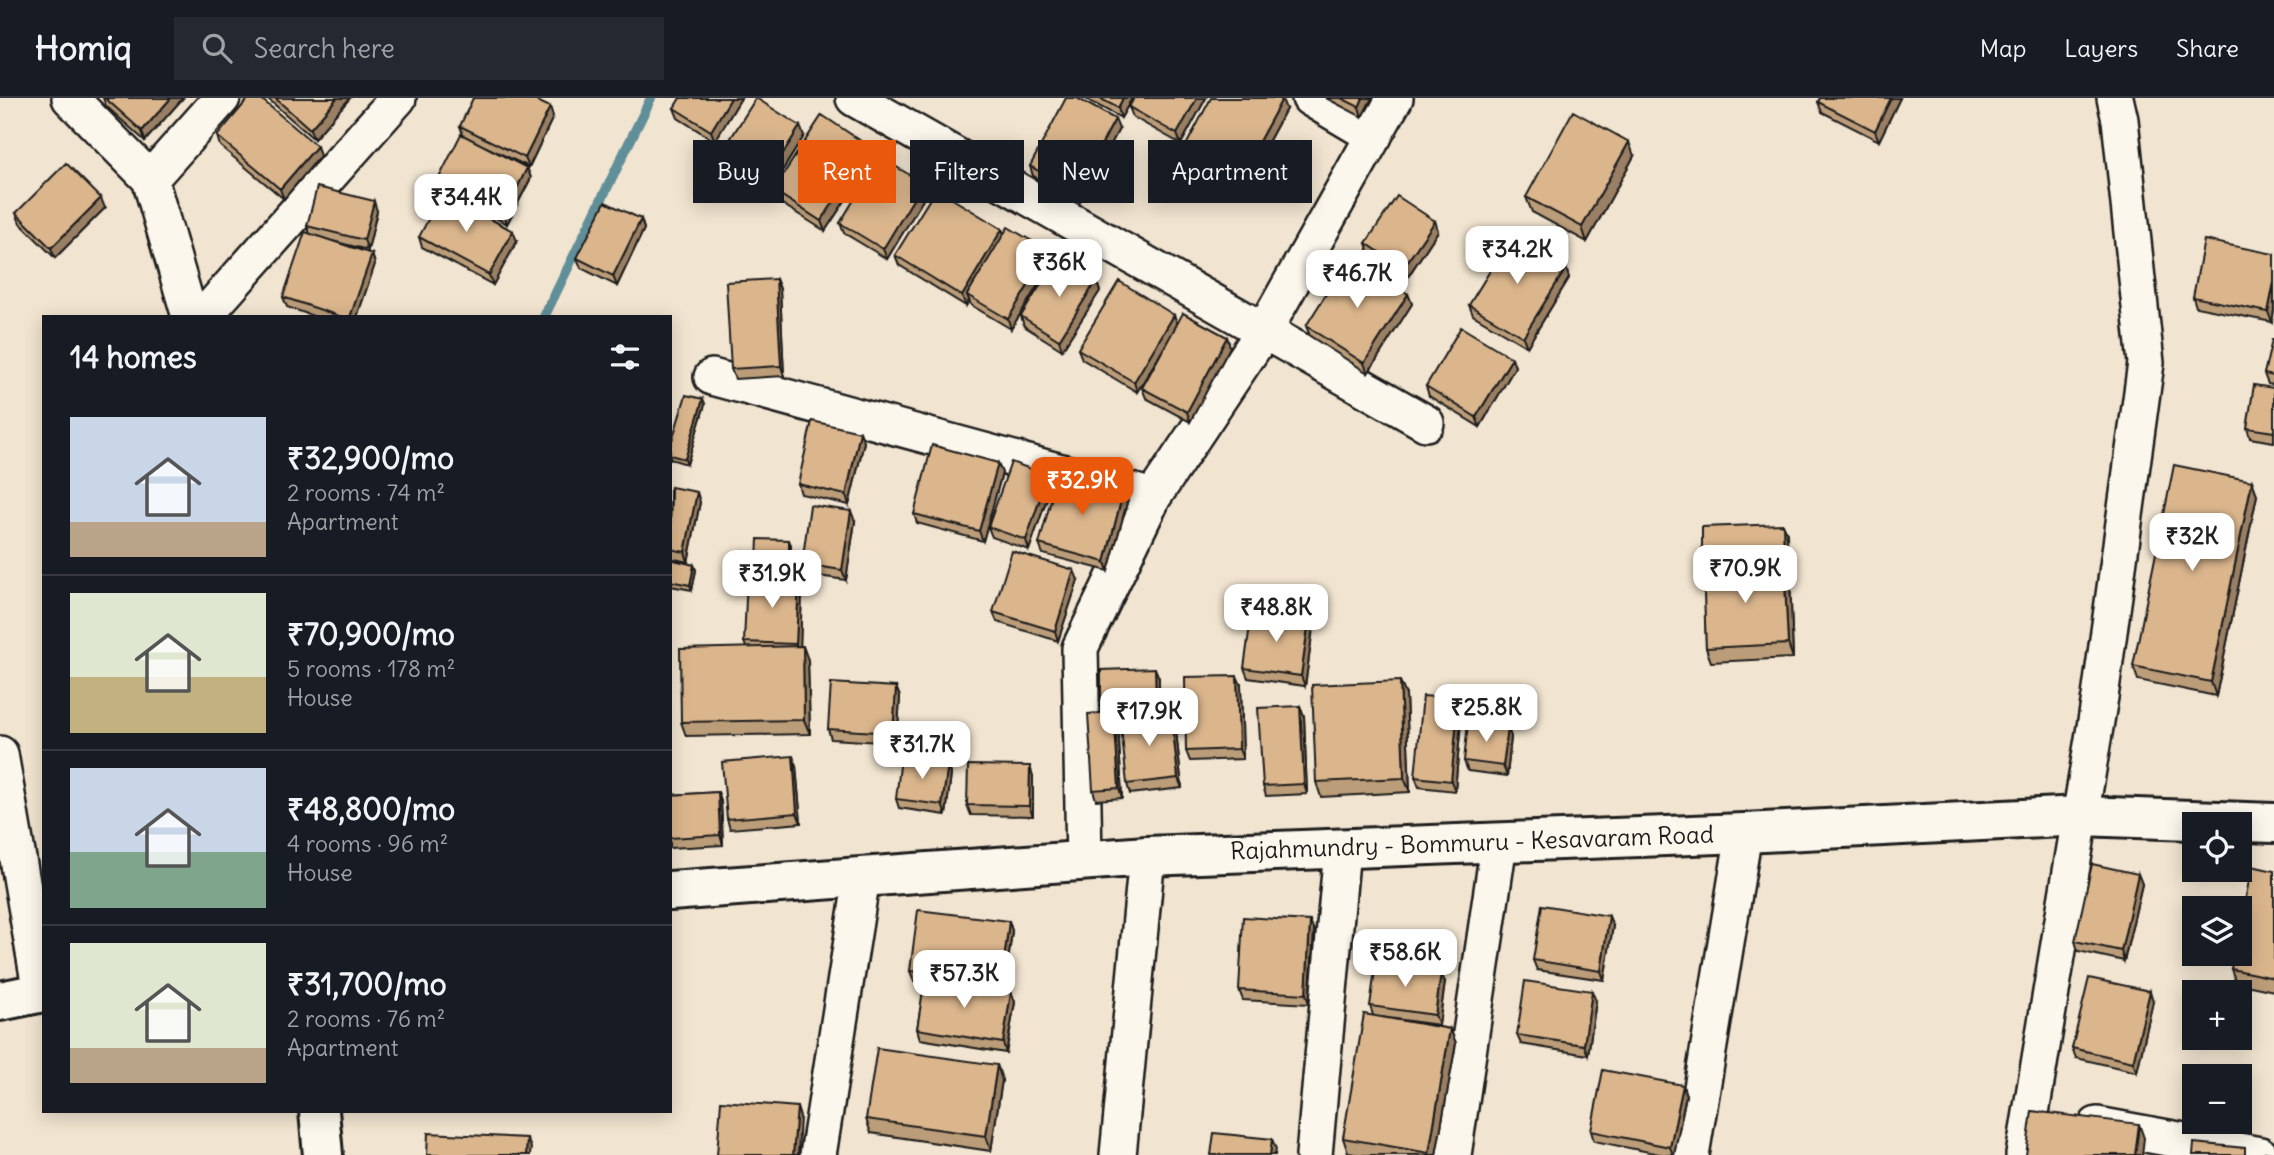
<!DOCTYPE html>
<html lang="en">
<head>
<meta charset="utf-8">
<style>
	body { margin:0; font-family:Delius,sans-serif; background:#242831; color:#f1f3f6; height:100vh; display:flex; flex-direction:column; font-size:26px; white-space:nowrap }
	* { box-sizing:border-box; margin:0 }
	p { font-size:23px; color:#9ea1a6 }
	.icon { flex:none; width:38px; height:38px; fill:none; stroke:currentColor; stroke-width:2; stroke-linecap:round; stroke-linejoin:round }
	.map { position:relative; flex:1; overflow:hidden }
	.sheet { position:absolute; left:42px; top:217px; width:630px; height:798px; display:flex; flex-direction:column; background:#171b24; border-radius:0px; box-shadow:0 4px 18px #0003 }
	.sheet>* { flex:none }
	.hud { position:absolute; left:693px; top:42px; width:665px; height:63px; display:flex; gap:14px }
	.tools { position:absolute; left:2182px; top:714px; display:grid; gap:14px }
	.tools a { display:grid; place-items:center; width:70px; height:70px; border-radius:0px; background:#171b24; box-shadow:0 4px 18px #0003; font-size:35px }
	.price { position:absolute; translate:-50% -60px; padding:0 16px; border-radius:14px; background:#fff; color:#222; font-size:23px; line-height:46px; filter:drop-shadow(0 2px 4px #0008) }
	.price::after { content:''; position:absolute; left:50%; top:42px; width:21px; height:16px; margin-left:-10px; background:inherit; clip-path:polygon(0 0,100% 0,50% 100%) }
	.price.active { background:#ea580c; color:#fff }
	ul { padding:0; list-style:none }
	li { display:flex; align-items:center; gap:21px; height:175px; padding:0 28px }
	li+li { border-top:2px solid #363941 }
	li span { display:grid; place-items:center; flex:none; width:196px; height:140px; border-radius:0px; color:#555 }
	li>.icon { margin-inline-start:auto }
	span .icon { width:84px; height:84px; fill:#fffc; stroke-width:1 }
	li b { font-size:30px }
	h2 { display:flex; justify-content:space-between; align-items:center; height:84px; padding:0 28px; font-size:30px }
	.chip { padding:0 24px; border-radius:0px; background:#171b24; box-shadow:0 4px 18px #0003; font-size:24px; line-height:63px }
	.chip.active { background:#ea580c; color:#fff }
	header { display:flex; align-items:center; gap:42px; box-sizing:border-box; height:98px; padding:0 35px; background:#171b24; border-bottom:2px solid #363941 }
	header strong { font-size:33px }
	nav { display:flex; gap:38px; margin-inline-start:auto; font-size:24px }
	.search { width:490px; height:63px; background:#242831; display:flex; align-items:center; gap:18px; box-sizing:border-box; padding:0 24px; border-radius:0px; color:#9ea1a6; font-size:26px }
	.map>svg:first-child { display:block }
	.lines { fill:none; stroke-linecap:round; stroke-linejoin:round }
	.stream { stroke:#608f99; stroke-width:10 }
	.minor-casing { stroke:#1c1c1c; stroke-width:40 }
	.tertiary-casing { stroke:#1c1c1c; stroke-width:44 }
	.primary-casing { stroke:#1c1c1c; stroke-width:44 }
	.minor { stroke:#fbf7ec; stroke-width:35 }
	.tertiary { stroke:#fbf7ec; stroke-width:38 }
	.primary { stroke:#fbf7ec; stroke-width:38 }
	.wall { fill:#bc9d79; stroke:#1c1c1c; stroke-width:2 }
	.shaded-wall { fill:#997f63; stroke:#1c1c1c; stroke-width:2 }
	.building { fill:#dbb68d; stroke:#1c1c1c; stroke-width:2 }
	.labels { text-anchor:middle; stroke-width:6; stroke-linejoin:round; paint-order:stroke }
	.street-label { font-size:24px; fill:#1c1c1c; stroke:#fbf7ec }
</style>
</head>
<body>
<header>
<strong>Homiq</strong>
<div class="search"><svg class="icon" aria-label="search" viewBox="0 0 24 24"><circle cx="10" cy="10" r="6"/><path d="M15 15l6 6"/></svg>Search here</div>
<nav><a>Map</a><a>Layers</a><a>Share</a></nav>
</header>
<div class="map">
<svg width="2274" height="1057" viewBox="0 0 2274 1057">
	<rect width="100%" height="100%" fill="#f1e4d0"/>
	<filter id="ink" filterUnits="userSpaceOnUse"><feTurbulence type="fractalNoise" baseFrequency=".0143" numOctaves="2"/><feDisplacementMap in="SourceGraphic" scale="14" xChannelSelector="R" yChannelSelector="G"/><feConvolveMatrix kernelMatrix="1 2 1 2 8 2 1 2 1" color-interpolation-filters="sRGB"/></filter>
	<g filter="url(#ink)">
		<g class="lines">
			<!-- stream -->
			<path class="stream" d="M544,219L651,0"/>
			<!-- minor casing -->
			<g class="minor-casing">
				<path id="minor" d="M70,0L150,81L190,219
					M854,0L1426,325
					M1310,0L1374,38
					M150,81L222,0
					M203,219L398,0
					M712,279L1153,399
					M0,656L41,895
					M1084,763L1080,550L1153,399L1264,233L1395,0
					M2097,1027L2260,1057
					M818,1057L862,779
					M1118,1057L1147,758
					M1314,1057L1342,751
					M1453,1057L1499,745
					M1691,1057L1744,735
					M2024,1057L2100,599L2146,265L2120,22L2115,0"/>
			</g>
			<!-- tertiary casing -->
			<g class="tertiary-casing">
				<path id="tertiary" d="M0,903L44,894"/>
			</g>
			<!-- primary casing -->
			<g class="primary-casing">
				<path id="primary" d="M670,793L1147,758L1744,735L2081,718L2274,725
					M319,1013L323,1057"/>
			</g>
			<!-- minor -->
			<use href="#minor" class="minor"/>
			<!-- tertiary -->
			<use href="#tertiary" class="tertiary"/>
			<!-- primary -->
			<use href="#primary" class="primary"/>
		</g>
		<!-- wall -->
		<path class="wall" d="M103,0H183L145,43L106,8Z
			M267,0H350L314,41Z
			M741,0L715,43L678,20L674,10Z
			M1084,0H1132L1121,20Z
			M1206,0L1181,46L1133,19L1129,9Z
			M1326,0H1372L1362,19Z
			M1820,0H1900L1879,43L1822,14L1818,4Z
			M550,9L553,19L529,69L484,48L527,70L531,80L507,126L442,92L438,82L463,37L460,28Z
			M1286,11L1242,92L1187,63L1183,53Z
			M1119,31L1080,104L1033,78L1030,68Z
			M217,38L320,58L284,101L220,48Z
			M804,38L767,97L723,69L719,59Z
			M870,49L874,59L825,133L776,102L773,92Z
			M1634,58L1587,144L1532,114L1526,99Z
			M927,95L887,161L844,135L840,125Z
			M105,110L55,160L20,125L16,115Z
			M377,113L368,152L332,143L372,156L375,166L357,219H316L287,209L283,199L310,136L307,128Z
			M641,121L644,131L617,188L581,170L577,160Z
			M1435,123L1438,133L1407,180L1369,155L1366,145Z
			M1002,131L1004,136L1053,163L1011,231L971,207L969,202L966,208L899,167L895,157Z
			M419,139L517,143L493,187L422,149Z
			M2274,156V212L2272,224L2196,209L2193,199Z
			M1566,170L1569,180L1527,249L1473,217L1469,207Z
			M776,181L780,191L784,278L735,281L731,271Z
			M1096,183L1100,193L1062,252L1024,228L1021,218Z
			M1408,196L1412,206L1368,275L1310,238L1306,228Z
			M1174,217L1177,225L1227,239L1230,249L1190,324L1146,300L1142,290L1162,253L1137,294L1082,261L1078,251Z
			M2274,242V287L2268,286L2264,276Z
			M1512,260L1515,269L1480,329L1429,298L1426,288Z
			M2274,290V344L2250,340L2247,330Z
			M703,301L705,306L687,366L670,361V349Z
			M860,334L864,344L849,407L801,396L798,386Z
			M998,365L1002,375L983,443L917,425L914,416Z
			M1048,377L1052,386L1029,452L992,439L988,429Z
			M2252,383L2257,397L2216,598L2138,582L2133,568Z
			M1124,391L1128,401L1108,473L1043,456L1039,446Z
			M670,392L700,404L688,464L670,460Z
			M855,423L846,482L805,476L802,466Z
			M1783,426L1787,436V472L1790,479L1793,560L1711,564L1706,550L1704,468L1702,464Z
			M791,447V469L759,468L757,463Z
			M670,461L694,467L696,472L692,492L670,488Z
			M799,481L802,491L800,548L808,562L810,636L686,638L681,624L746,549L744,544Z
			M1078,482L1058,543L997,524L993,514Z
			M1313,530L1305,588L1248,580L1244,570Z
			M1159,580V615L1171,614L1175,623L1182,690L1130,696L1127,686L1136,617L1115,618L1118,624L1122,700L1096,702L1093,692L1103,615L1101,608Z
			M1241,587L1243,661L1190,663L1186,653Z
			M896,589L900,599L897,645L831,641L828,631Z
			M1406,597L1410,694L1321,699L1316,684Z
			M1300,608L1304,618L1307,696L1266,698L1263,688Z
			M1462,611L1455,693L1419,689L1415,679Z
			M1511,639L1507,678L1468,673L1464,663Z
			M948,666L951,676L946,717L899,710L896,701Z
			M796,668L801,725L730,731L727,721Z
			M1033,678V718L971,717L967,707Z
			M718,694L721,704L723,747L670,750V697Z
			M2274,773V893L2236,885L2231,871Z
			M2138,776L2142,786L2124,863L2078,853L2075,843Z
			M1009,823L1012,833L1004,893L1011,894L1015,904L1006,955L920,941L917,931L925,884L914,883L910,873Z
			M1310,823L1314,833L1309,906L1243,902L1239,892Z
			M1613,828L1604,882L1537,872L1533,862Z
			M1445,884L1439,927L1381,919L1450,931L1456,945L1436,1057H1361L1348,1055L1343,1040L1373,917L1370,908Z
			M1596,903L1588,957L1521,946L1517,937Z
			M2153,903L2137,974L2076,960L2072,950Z
			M997,967L1002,982L991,1053L871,1035L866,1021Z
			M1686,997L1674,1057H1664L1594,1043L1591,1033Z"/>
		<!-- shaded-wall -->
		<path class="shaded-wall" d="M171,0H183L145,43L142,33Z
			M337,0H350L314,41L310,31Z
			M731,0H741L715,43L711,33Z
			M1123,0H1132L1121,20L1118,10Z
			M1197,0H1206L1181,46L1177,36Z
			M1363,0H1372L1362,19L1359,9Z
			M1891,0H1900L1879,43L1875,33Z
			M1282,1L1286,11L1242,92L1238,82Z
			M550,9L553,19L529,69L525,60Z
			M1115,21L1119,31L1080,104L1076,94Z
			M800,28L804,38L767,97L763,87Z
			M1629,44L1634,58L1587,144L1582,129Z
			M317,48L320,58L284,101L280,91Z
			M870,49L874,59L825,133L821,123Z
			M527,70L531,80L507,126L504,116Z
			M923,85L927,95L887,161L883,151Z
			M101,100L105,110L55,160L51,150Z
			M374,103L377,113L368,152L364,142Z
			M641,121L644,131L617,188L613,178Z
			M1435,123L1438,133L1407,180L1403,170Z
			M1002,131L1006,141L967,197L969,202L966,208L962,198Z
			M513,133L517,143L493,187L489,177Z
			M1049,153L1053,163L1011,231L1008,221Z
			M372,156L375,166L357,219H350Z
			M1566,170L1569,180L1527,249L1523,239Z
			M776,181L780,191L784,278L781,268Z
			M1096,183L1100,193L1062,252L1059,242Z
			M2274,184V212L2272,224L2268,214Z
			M1408,196L1412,206L1368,275L1364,265Z
			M1174,217L1178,227L1137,294L1134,284Z
			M1227,239L1230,249L1190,324L1187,314Z
			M1512,260L1515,269L1480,329L1476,319Z
			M703,301L705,306L687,366L685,361Z
			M860,334L864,344L849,407L846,397Z
			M998,365L1002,375L983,443L979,433Z
			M1048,377L1052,386L1029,452L1026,442Z
			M2252,383L2257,397L2216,598L2211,584Z
			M1124,391L1128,401L1108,473L1105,464Z
			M697,394L700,404L688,464L685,454Z
			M851,413L855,423L846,482L842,472Z
			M1783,426L1787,436L1788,472L1784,462Z
			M789,442L791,447V469L789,464Z
			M1784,465L1790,479L1793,560L1788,546Z
			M694,467L696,472L692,492L690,487Z
			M1074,472L1078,482L1058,543L1055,533Z
			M799,481L802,491L800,556L796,546Z
			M1309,521L1313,530L1305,588L1301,578Z
			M803,548L808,562L810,636L804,622Z
			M1155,570L1159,580V617L1156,607Z
			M1237,578L1241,587L1243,661L1239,651Z
			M1400,583L1406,597L1410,694L1404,680Z
			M896,589L900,599L897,645L893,635Z
			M1459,601L1462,611L1455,693L1451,683Z
			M1300,608L1304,618L1307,696L1304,686Z
			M1114,614L1118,624L1122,700L1119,690Z
			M1171,614L1175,623L1182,690L1178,680Z
			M1508,629L1511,639L1507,678L1503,668Z
			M793,658L796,668L801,725L797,715Z
			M948,666L951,676L946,717L942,707Z
			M1030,668L1033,678V718L1029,708Z
			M718,694L721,704L723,747L720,737Z
			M2138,776L2142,786L2124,863L2121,853Z
			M1609,818L1613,828L1604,882L1601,873Z
			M1009,823L1012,833L1004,895L1001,885Z
			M1310,823L1314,833L1309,906L1306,896Z
			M1441,875L1445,884L1439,927L1435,917Z
			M1592,893L1596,903L1588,957L1584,947Z
			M2150,893L2153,903L2137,974L2133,964Z
			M1011,894L1015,904L1006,955L1003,945Z
			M1450,931L1456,945L1436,1057H1430L1429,1055Z
			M997,967L1002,982L991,1053L986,1038Z
			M1683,987L1686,997L1674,1057H1673L1670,1049Z
			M797,1009L800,1019L798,1057H793Z
			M2139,1026L2144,1040L2142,1057H2135Z
			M527,1040L531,1050L530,1057H526Z
			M1272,1041L1276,1051L1275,1057H1270Z"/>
		<!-- building -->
		<path class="building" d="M105,0H171L142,33Z
			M249,0H260L317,48L280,91L217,38Z
			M275,0H337L310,31Z
			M473,0H531L550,9L525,60L460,28Z
			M680,0H731L711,33L674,10Z
			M756,0L800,28L763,87L719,59Z
			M1066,0H1077L1115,21L1076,94L1030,68Z
			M1099,0H1123L1118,10Z
			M1134,0H1197L1177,36L1129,9Z
			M1211,0H1280L1282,1L1238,82L1183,53Z
			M1341,0H1363L1359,9Z
			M1820,0H1891L1875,33L1818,4Z
			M1573,13L1629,44L1582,129L1526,99Z
			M822,17L870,49L821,123L773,92Z
			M461,36L527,70L504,116L438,82Z
			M880,59L923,85L883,151L840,125Z
			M66,65L101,100L51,150L16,115Z
			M317,89L374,103L364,142L307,128Z
			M936,91L1002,131L962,198L895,157Z
			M442,95L513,133L489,177L419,139Z
			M1397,98L1435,123L1403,170L1366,145Z
			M605,104L641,121L613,178L577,160Z
			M1008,129L1049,153L1008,221L967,197Z
			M305,134L372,156L350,219H342L283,199Z
			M1512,137L1566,170L1523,239L1469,207Z
			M2204,142L2274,156V184L2268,214L2193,199Z
			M1350,158L1408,196L1364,265L1306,228Z
			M1058,159L1096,183L1059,242L1021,218Z
			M776,181L781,268L731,271L726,184Z
			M1119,183L1174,217L1134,284L1078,251Z
			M1183,215L1227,239L1187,314L1142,290Z
			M1461,229L1512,260L1476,319L1426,288Z
			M2272,242H2274V278L2264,276Z
			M2254,287L2274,290V334L2247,330Z
			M686,297L703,301L685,361L670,357V349Z
			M812,323L860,334L846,397L798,386Z
			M932,347L998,365L979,433L914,416Z
			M1011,364L1048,377L1026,442L988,429Z
			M2174,367L2252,383L2211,584L2133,568Z
			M1059,373L1124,391L1105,464L1039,446Z
			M671,389L697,394L685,454L670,451Z
			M810,407L851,413L842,472L802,466Z
			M1783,426L1784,462L1702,464V429Z
			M758,441L789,442V464L757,463Z
			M1012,453L1074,472L1055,533L993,514Z
			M670,461L694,467L690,487L670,483Z
			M1784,465L1788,546L1706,550L1703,468Z
			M747,479L799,481L796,546L744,544Z
			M1252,513L1309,521L1301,578L1244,570Z
			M803,548L804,622L681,624L680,551Z
			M1155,570L1156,607L1101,608V572Z
			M1237,578L1239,651L1186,653L1185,579Z
			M1400,583L1404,680L1316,684L1312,587Z
			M831,585L896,589L893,635L828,631Z
			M1423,598L1459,601L1451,683L1415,679Z
			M1300,608L1304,686L1263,688L1258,610Z
			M1114,614L1119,690L1093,692L1088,616Z
			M1171,614L1178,680L1127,686L1120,619Z
			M1468,625L1508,629L1503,668L1464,663Z
			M793,658L797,715L727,721L722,664Z
			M901,660L948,666L942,707L896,701Z
			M968,667L1030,668L1029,708L967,707Z
			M718,694L720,737L670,740V697Z
			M2092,766L2138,776L2121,853L2075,843Z
			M2252,768L2274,773V880L2231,871L2234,856H2240V827Z
			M1542,807L1609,818L1601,873L1533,862Z
			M918,812L1009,823L1001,885L910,873Z
			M1243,819L1310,823L1306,896L1239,892Z
			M1376,865L1441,875L1435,917L1370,908Z
			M925,880L1011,894L1003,945L917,931Z
			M2089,880L2150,893L2133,964L2072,950Z
			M1525,883L1592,893L1584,947L1517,937Z
			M1364,916L1450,931L1429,1055L1343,1040Z
			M877,950L997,967L986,1038L866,1021Z
			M1603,972L1683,987L1670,1049L1591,1033Z
			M721,1003L797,1009L793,1057H717Z
			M2032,1013L2139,1026L2135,1057H2026Z
			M428,1035L527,1040L526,1057H427Z
			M1214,1035L1272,1041L1270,1057H1211Z
			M2194,1045L2245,1050V1057H2193Z
			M2265,1054L2274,1056V1057H2265Z"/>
	</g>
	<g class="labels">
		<!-- street labels -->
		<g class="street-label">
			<text transform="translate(1472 745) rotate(-2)" y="8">Rajahmundry - Bommuru - Kesavaram Road</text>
		</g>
	</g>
</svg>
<div class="tools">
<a><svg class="icon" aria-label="locate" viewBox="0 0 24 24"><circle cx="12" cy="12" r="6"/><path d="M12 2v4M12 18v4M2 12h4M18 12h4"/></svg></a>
<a><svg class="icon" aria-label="layers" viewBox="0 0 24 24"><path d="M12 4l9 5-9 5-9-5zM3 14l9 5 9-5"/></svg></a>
<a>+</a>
<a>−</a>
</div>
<b class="price" style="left:466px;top:136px">₹34.4K</b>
<b class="price" style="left:1517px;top:188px">₹34.2K</b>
<b class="price" style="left:1059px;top:201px">₹36K</b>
<b class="price" style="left:1357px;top:212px">₹46.7K</b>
<b class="price active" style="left:1082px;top:419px">₹32.9K</b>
<b class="price" style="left:2192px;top:475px">₹32K</b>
<b class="price" style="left:1745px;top:507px">₹70.9K</b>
<b class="price" style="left:772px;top:512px">₹31.9K</b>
<b class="price" style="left:1276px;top:546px">₹48.8K</b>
<b class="price" style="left:1486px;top:646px">₹25.8K</b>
<b class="price" style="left:1149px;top:650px">₹17.9K</b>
<b class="price" style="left:922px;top:683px">₹31.7K</b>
<b class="price" style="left:1405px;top:891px">₹58.6K</b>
<b class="price" style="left:964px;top:912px">₹57.3K</b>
<div class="hud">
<a class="chip">Buy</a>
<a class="chip active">Rent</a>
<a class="chip">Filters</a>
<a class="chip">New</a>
<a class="chip">Apartment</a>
</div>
<section class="sheet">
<h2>14 homes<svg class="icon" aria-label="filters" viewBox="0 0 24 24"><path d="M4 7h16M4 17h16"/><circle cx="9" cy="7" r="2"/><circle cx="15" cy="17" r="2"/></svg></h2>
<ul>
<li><span style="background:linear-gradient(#c9d6e8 75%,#b9a48a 0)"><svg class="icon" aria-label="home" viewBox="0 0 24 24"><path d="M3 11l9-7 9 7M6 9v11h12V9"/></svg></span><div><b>₹32,900/mo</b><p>2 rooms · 74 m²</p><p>Apartment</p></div></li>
<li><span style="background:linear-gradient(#dfe7d0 60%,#c2b280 0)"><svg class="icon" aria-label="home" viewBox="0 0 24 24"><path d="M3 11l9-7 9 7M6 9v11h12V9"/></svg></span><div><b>₹70,900/mo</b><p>5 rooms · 178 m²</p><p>House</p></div></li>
<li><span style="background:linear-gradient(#c9d6e8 60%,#7fa58c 0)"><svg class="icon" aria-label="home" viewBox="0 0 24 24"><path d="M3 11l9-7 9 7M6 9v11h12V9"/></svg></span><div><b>₹48,800/mo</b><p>4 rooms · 96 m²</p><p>House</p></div></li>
<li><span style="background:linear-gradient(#dfe7d0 75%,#b9a48a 0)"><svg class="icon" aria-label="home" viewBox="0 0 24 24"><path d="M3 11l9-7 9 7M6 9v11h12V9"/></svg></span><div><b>₹31,700/mo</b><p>2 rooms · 76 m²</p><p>Apartment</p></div></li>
</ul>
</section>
</div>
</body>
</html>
